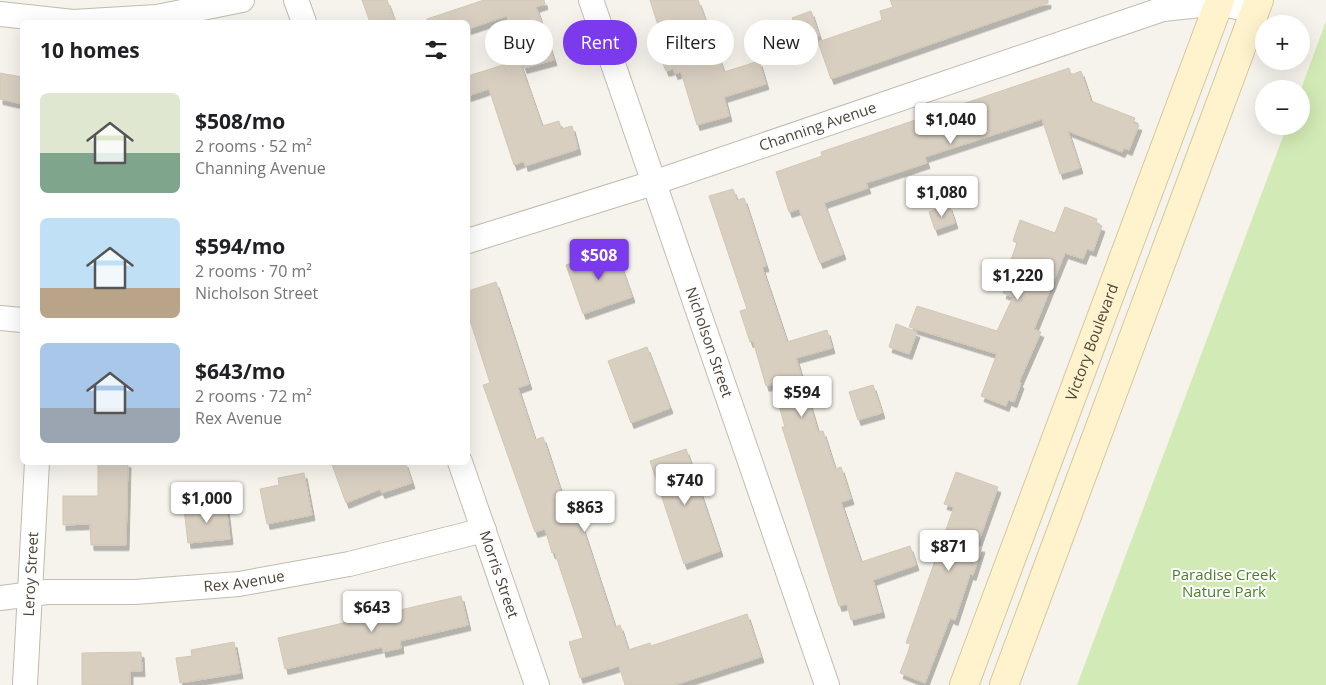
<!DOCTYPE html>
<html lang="en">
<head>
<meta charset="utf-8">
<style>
	body { margin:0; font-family:"Open Sans",sans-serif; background:#f6f6f6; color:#202124; height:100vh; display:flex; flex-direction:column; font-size:19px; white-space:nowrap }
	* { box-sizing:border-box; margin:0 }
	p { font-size:16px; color:#757577 }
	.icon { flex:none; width:28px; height:28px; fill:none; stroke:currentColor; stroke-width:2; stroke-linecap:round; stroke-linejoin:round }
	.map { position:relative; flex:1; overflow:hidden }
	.sheet { position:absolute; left:20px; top:20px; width:450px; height:445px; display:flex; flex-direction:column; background:#fff; border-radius:8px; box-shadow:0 5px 20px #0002 }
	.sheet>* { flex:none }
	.banner { position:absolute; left:485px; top:20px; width:475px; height:45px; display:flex; gap:10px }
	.controls { position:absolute; left:1255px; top:15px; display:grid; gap:10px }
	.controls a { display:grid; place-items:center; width:55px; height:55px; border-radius:50%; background:#fff; box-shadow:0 5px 20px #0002; font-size:25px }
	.price { position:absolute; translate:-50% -42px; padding:0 11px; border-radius:5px; background:#fff; color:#222; font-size:16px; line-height:32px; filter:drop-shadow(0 1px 2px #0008) }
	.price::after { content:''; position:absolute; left:50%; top:30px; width:15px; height:11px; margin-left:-8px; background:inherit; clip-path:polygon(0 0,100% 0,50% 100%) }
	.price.current { background:#7c3aed; color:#fff }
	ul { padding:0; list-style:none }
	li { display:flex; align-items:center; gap:15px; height:125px; padding:0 20px }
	li span { display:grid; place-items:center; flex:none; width:140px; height:100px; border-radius:8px; color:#555 }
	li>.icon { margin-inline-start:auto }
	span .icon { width:60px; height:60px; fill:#fffc; stroke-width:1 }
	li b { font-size:21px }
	h2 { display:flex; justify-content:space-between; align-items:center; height:60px; padding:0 20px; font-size:21px }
	.tag { padding:0 18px; border-radius:22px; background:#fff; box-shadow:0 5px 20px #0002; font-size:18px; line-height:45px }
	.tag.current { background:#7c3aed; color:#fff }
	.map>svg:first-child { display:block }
	.green { fill:#d2eab5 }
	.building { fill:#d8cfc1; stroke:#d3c7b4; filter:url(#shadow) }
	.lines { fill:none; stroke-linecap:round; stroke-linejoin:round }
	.street-casing { stroke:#c2bbae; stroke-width:26 }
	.secondary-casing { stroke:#d6c79b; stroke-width:30 }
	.street { stroke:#fff; stroke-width:24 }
	.secondary { stroke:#fff3cd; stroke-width:28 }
	.labels { text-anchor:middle; stroke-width:4; stroke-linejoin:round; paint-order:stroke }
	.street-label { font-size:15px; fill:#4b4439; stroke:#fff }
	.park-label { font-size:15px; fill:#4a7f2a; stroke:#fff }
</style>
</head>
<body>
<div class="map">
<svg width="1326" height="685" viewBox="0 0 1326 685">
	<defs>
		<filter id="shadow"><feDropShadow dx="3" dy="5.5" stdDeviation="0" flood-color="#0004"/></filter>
	</defs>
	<rect width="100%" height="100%" fill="#f6f3ec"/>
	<!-- green -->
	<path class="green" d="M1326,21V685H1077L1287,126H1301V89Z"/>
	<!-- building -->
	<path class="building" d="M362,0H387L395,22H370Z
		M484,0H544L545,4L536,7L554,60L524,68L507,16L468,29V22H427V19Z
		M650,0H698L724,72L759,61L766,84L724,97L729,116L697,125L681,72L675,74L673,69L666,71L659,54L666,51Z
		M890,0H1048V3L831,79L818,42L882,20L880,11L893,7Z
		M811,11L819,36L801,42L792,18Z
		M519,60L542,126L559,121L561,129L572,126L578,149L525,166L524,161L514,165L489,89L468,96V76Z
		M1069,68L1071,75L1081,71L1091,101L1135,118L1133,123L1139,125L1129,150L1124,148L1122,152L1068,131L1080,168L1060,174L1042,119L925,157L927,163L866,183L868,188L824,203L843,254L820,263L799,209L789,212L776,172L822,156L821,152Z
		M0,73L22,77V104L0,99Z
		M733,189L737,200L744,198L766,266L762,267L787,342L827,330L832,348L796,358L818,432L823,431L835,469L841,467L851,499L841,502L861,562L910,546L916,565L873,580L882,612L851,620L847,604L839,606L782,427H785L773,384L766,386L753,341L750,342L740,311L747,309L709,196Z
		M949,205L955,223L935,230L929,212Z
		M1065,207L1097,219L1096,224L1102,226L1093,251L1087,249L1083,259L1065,253L1034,329L1041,332L1019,382L1021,383L1014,402L1008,400L1006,406L981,396L997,354L909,327L917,306L997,331L1013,297L1003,293L1007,283L1003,282L1017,243L1013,241L1020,220L1055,233Z
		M615,249L632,297L583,314L566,265Z
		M496,282L529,384L518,388L535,440L543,437L563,498L572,495L615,627L620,625L628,650L650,643L651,646L747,614L761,657L674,685H625L619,666L580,678L569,642L583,638L555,553H552L545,529L535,532L483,385L490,383L468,314V291Z
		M896,324L917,332L909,354L889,347Z
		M647,347L670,408L631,423L608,361Z
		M873,385L882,413L858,420L849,392Z
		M686,449L720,551L684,564L650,461Z
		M98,462H128L126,545H91L90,524L63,525V496H98Z
		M331,462H405L412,483L382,493L380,489L346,503Z
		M956,472L998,487L977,546L982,547L973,575L970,574L955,620L950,618L925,683L900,673L911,644L906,643L954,507L944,504Z
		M304,473L312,515L267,524L260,489L279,485L278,478Z
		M226,505L230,539L188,543L184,509Z
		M461,596L468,625L400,641L401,648L383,652L382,647L285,669L278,638Z
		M234,642L240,673L180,683L176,658L192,656L191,650Z
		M141,652L142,671H130V685H82V653Z"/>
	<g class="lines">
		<!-- street casing -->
		<g class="street-casing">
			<g id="street">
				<path d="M296,0L304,22"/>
				<path id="s1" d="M591,0L827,685"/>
				<path d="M0,14L73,22L157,17L242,0"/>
				<path id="s2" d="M468,241L653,183L1163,9L1219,3L1255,11"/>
				<path d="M0,318L22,320"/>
				<path id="s3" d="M460,462L537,685"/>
				<path id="s4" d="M0,598L47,592H135L239,584L349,564L484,530"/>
				<path id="s5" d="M25,685L37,462"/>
			</g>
		</g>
		<!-- secondary casing -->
		<g class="secondary-casing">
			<g id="secondary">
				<path id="s6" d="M964,685L1220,0"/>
				<path d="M1004,685L1259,0"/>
			</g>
		</g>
		<!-- street -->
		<use href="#street" class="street"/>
		<!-- secondary -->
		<use href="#secondary" class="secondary"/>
	</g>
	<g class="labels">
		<!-- street labels -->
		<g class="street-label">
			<text dy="5" stroke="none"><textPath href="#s2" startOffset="368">Channing Avenue</textPath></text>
			<text dy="5" stroke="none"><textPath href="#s6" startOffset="366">Victory Boulevard</textPath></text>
			<text dy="5" stroke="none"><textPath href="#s1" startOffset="362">Nicholson Street</textPath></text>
			<text dy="5" stroke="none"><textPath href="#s5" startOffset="111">Leroy Street</textPath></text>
			<text dy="5" stroke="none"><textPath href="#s3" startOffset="119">Morris Street</textPath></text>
			<text dy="5" stroke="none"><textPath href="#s4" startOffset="245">Rex Avenue</textPath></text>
		</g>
		<!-- park labels -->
		<g class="park-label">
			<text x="1224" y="580">Paradise Creek<tspan x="1224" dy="17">Nature Park</tspan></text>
		</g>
	</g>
</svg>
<div class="controls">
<a>+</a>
<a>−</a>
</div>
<b class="price" style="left:951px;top:145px">$1,040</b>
<b class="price" style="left:942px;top:218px">$1,080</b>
<b class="price current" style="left:599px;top:281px">$508</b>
<b class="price" style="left:1018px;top:301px">$1,220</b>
<b class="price" style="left:802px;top:418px">$594</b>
<b class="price" style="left:685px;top:506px">$740</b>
<b class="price" style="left:207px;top:524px">$1,000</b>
<b class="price" style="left:585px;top:533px">$863</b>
<b class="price" style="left:949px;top:572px">$871</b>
<b class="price" style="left:372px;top:633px">$643</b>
<div class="banner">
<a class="tag">Buy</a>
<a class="tag current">Rent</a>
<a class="tag">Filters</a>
<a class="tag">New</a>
</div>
<section class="sheet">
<h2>10 homes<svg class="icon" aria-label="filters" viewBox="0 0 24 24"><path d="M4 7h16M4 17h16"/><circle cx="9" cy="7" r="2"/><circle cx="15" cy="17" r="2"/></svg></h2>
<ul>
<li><span style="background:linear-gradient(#dfe7d0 60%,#7fa58c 0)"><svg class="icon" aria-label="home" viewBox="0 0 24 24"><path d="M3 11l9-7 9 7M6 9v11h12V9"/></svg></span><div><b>$508/mo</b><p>2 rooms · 52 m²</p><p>Channing Avenue</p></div></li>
<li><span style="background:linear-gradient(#bfe0f5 70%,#b9a48a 0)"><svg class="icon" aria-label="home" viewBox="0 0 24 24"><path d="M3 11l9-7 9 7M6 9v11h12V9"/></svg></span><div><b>$594/mo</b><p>2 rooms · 70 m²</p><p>Nicholson Street</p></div></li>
<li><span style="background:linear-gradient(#a9c7e8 65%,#9aa5b1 0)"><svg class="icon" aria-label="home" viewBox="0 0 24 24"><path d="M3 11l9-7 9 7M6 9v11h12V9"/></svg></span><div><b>$643/mo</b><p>2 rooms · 72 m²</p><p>Rex Avenue</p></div></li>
</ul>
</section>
</div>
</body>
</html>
